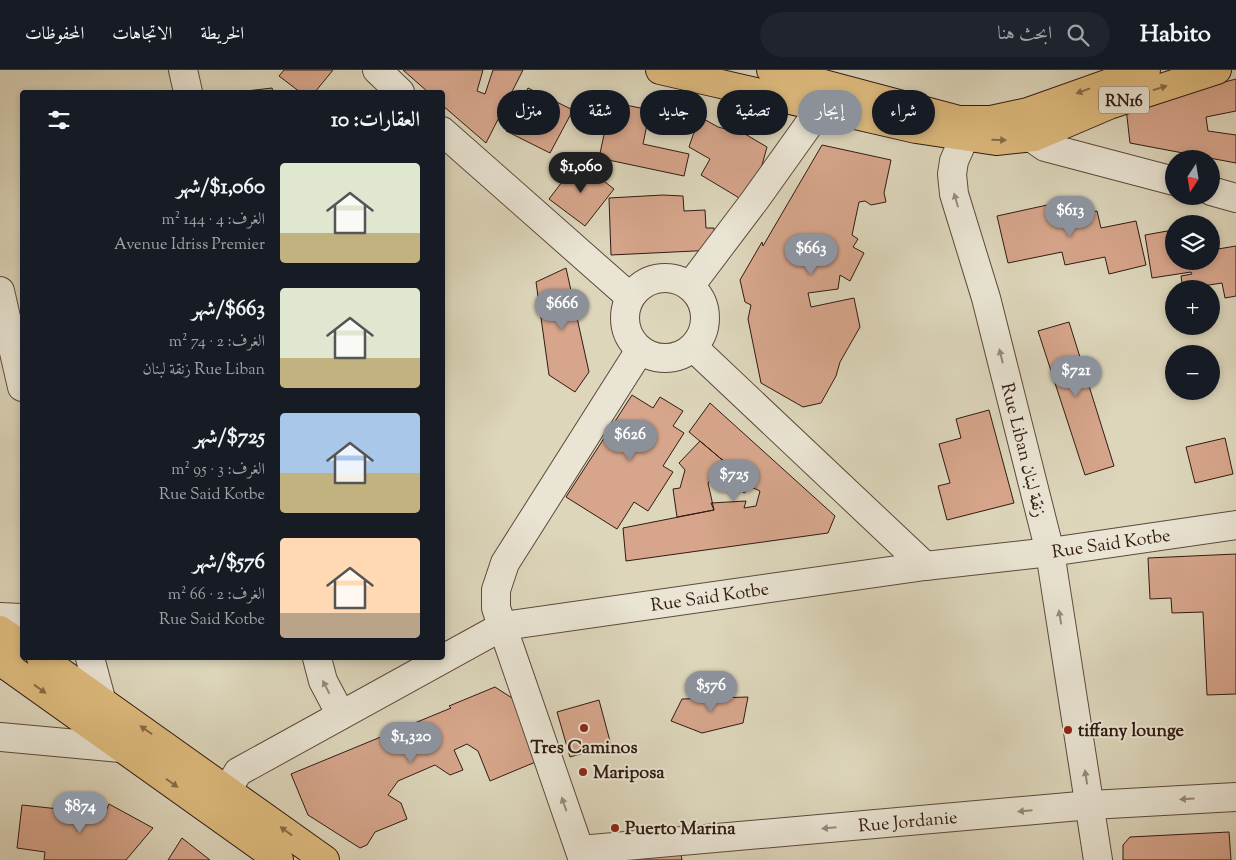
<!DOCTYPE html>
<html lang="ar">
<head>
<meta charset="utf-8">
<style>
	body { margin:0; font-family:"Sorts Mill Goudy",Amiri,serif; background:#20242c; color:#f1f3f6; direction:rtl; height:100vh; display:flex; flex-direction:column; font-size:19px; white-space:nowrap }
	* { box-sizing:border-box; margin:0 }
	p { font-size:16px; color:#9ea1a6 }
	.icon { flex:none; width:28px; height:28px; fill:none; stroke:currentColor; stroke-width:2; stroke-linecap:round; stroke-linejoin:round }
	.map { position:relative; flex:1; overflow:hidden; direction:ltr }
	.side { position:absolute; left:20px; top:20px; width:425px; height:570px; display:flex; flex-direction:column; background:#171b24; border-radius:5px; box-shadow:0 2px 8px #0003; direction:rtl }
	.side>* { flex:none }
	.hud { position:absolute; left:460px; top:20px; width:475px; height:45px; direction:rtl; display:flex; gap:10px }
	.needle { width:32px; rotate:192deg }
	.fabs { position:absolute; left:1165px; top:80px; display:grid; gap:10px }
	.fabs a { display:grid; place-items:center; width:55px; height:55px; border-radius:50%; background:#171b24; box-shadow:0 2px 8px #0003; font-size:25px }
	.price { position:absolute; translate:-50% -42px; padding:0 11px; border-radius:18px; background:#8c9099; color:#fff; font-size:16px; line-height:32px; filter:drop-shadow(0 1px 2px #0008) }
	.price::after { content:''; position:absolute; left:50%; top:30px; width:15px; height:11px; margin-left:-8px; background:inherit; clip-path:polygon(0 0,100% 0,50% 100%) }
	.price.active { background:#222; color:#fff }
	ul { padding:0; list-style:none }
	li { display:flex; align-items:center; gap:15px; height:125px; padding:0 25px }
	li span { display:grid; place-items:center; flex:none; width:140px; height:100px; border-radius:5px; color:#555 }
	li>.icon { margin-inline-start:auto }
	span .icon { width:60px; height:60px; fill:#fffc; stroke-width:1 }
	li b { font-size:21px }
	h2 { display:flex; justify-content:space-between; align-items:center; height:60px; padding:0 25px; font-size:21px }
	.tag { padding:0 18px; border-radius:22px; background:#171b24; box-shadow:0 2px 8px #0003; font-size:18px; line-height:45px }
	.tag.active { background:#8c9099; color:#fff }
	header { display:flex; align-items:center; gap:30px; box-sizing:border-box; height:70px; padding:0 25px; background:#171b24; border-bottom:1px solid #363941 }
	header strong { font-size:24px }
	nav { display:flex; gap:28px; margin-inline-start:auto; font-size:18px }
	.search { width:350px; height:45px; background:#20242c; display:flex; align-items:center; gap:12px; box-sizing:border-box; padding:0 18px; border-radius:28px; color:#9ea1a6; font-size:19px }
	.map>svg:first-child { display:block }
	.building { fill:#d6a58b; stroke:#311b12 }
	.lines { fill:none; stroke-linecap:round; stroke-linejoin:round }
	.minor-casing { stroke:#5c4a3c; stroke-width:30 }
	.major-casing { stroke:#311b12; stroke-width:30 }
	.minor { stroke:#e9e4d3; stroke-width:28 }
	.major { stroke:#debb7e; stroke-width:28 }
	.oneway { fill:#886b48 }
	.oneway2 { fill:#968a7c }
	.poi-dot { fill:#8f2418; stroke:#e9e4d3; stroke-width:2 }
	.labels { text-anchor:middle; stroke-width:4; stroke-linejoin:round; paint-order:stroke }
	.shield { fill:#e9e4d3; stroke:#68574c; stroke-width:1 }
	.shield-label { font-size:16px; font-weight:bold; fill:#311b12 }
	.street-label { font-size:18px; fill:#311b12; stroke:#e9e4d3 }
	.poi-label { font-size:18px; font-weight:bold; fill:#311b12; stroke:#e9e4d3; text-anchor:start }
</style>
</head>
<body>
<header>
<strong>Habito</strong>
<div class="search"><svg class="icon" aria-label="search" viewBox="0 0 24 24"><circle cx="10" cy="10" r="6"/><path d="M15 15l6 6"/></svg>ابحث هنا</div>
<nav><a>الخريطة</a><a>الاتجاهات</a><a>المحفوظات</a></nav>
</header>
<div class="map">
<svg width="1236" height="790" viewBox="0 0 1236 790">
	<rect width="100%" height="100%" fill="#ddd6bb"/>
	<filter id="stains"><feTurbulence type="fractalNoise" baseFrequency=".004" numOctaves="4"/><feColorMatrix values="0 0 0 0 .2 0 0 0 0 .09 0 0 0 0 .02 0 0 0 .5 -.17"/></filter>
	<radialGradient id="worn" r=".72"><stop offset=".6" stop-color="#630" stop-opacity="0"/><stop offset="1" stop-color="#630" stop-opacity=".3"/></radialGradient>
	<!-- building -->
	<path class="building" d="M284,0H333L315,22H300L279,6Z
		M403,0H483L477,21L485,24L493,0H523L486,73L442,35V22H428Z
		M1236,9V41L1206,47L1208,61L1236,65V93L1130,73L1126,38Z
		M272,18L273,22H238Z
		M528,18L573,40L550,83L506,61Z
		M611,32L650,40L643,74L689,84L684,106L599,88Z
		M702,48L718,57L745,64L767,77L759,106L741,129L701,105L710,89L689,77L693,65Z
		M822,75L891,90L884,123L886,132L871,135L865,131L859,132L852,165L858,169L853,177L864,183L850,211L840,205L838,219L808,223L811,237L854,228L860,257L840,292L836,306L821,333L803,337L761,313L748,249L751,235L745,232L740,210L762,172L763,176Z
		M578,91L614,119L585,156L549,129Z
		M663,125L683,126L684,141L705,140L706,158H714L715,180L611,185L609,128Z
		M1061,132L1064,148L1097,141L1101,158L1136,151L1146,195L1109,204L1105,187L1065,195L1062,182L1008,193L997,146Z
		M1173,160L1174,191H1211V176L1212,180L1236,176V226L1225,228L1222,213L1183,219L1181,206L1192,204L1191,202L1152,208L1145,165Z
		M566,198L589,302L575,322L549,305L536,212Z
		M1069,252L1114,396L1085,405L1038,261Z
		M632,325L653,338L660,327L683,341L673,356L684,363L663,396L673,402L648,441L634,432L617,459L566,427Z
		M710,333L835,446L828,463L626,491L623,458L714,440L711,433L746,431L744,438L756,436L760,421L751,417L744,423L721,400L726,393L689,362Z
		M989,340L1014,433L947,450L938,416L950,413L939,374L961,368L956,349Z
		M1225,368L1233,404L1195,413L1186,377Z
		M700,371L726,393L708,413L714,440L677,447L673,419L680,418L685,400L679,393Z
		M1236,484V624L1207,625L1203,542L1172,543L1171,528L1150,529L1148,488Z
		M495,617L512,628L538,691L490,711L478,681L467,674L454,680L463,700L450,705L435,695L398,711L388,725L401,733L407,749L375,762L367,775L360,778L308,745L291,704L451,638L449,636Z
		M748,627L743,653L702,663L671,651L682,629Z
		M599,630L611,675L570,687L557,642Z
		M109,734L153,758L126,790H44L45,782L17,778L22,735L105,744Z
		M1229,762L1231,790H1123V775L1130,767Z
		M182,768L210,790H168Z
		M680,779L682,790H625L626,788Z"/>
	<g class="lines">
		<!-- minor casing -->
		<g class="minor-casing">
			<g id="minor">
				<path d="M183,0L188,22"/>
				<path d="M377,0L400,22"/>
				<path d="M1029,45L1035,70L1045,77L1174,111"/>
				<path d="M442,61L630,227"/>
				<path d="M965,66L954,91L952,104L954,124L986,228L1050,482L1098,790"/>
				<path d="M1211,121L1236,128"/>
				<circle cx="665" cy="248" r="40"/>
				<path d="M690,216L755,130L822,36"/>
				<path d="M0,221L22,317"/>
				<path d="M693,277L925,496"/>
				<path d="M0,547L22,548"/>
				<path d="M90,588L101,629"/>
				<path d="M317,588L323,611L341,645"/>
				<path d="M0,667L121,678"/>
				<path id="s1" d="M228,719L238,702L503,556L925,496L1050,482L1236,455"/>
				<path id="s2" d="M580,780L1091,735L1236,727"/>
				<path d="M583,790L496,538V520L505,493L640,280"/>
			</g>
		</g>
		<!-- major casing -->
		<g class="major-casing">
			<path id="major" d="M660,0L916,59L996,71L1034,67L1109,35L1217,0
				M771,0L959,50H991L1028,42L1146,0
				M0,560L22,575
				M41,588L325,790
				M0,591L279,790"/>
		</g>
		<!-- minor -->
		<use href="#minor" class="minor"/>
		<!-- major -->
		<use href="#major" class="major"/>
	</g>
	<!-- one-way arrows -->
	<defs><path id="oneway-solid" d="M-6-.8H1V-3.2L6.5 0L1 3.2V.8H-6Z" transform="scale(1.25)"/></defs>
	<g class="oneway">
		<use href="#oneway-solid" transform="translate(1160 18) rotate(-17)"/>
		<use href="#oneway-solid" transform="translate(1083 21) rotate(160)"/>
		<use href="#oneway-solid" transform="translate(999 70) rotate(2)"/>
		<use href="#oneway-solid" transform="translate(40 619) rotate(36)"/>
		<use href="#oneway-solid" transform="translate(146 660) rotate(-145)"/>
		<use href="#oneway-solid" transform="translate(172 713) rotate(35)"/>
		<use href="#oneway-solid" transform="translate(286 761) rotate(-144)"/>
	</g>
	<g class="oneway2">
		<use href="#oneway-solid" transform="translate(956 130) rotate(-106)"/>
		<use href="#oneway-solid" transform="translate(1001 286) rotate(-104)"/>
		<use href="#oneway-solid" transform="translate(1060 547) rotate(-99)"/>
		<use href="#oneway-solid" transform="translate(326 617) rotate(-117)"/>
		<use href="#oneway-solid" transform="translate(1086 707) rotate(-99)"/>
		<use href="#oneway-solid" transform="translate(1187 729) rotate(177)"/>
		<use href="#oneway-solid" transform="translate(564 734) rotate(-109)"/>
		<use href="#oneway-solid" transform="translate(1025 741) rotate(175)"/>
		<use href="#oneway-solid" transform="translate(829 758) rotate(175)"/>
	</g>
	<!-- markers -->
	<g class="poi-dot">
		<circle cx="584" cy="658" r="5"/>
		<circle cx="1068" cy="660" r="5"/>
		<circle cx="583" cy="702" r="5"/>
		<circle cx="615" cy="758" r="5"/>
	</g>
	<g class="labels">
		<!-- shield labels -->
		<rect class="shield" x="1099" y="16.5" width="50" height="27" rx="4"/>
		<g class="shield-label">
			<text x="1124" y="36">RN16</text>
		</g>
		<!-- street labels -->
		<g class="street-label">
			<text transform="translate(1024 380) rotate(76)" y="6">Rue Liban زنقة لبنان</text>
			<text dy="6" stroke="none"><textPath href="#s1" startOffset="936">Rue Said Kotbe</textPath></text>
			<text dy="6" stroke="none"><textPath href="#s1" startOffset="531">Rue Said Kotbe</textPath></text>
			<text dy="6" stroke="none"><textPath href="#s2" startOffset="329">Rue Jordanie</textPath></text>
		</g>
		<!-- poi labels -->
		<g class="poi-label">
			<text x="1078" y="666">tiffany lounge</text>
			<text x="584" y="683" text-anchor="middle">Tres Caminos</text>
			<text x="593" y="708">Mariposa</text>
			<text x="625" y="764">Puerto Marina</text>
		</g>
	</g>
	<rect width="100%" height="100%" filter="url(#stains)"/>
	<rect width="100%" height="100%" fill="url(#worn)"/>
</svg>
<div class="fabs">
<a><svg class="needle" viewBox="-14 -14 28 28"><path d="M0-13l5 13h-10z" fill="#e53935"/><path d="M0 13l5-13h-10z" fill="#9ea1a6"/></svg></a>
<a><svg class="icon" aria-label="layers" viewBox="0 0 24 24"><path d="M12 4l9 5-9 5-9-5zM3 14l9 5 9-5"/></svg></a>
<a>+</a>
<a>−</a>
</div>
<b class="price active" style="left:581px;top:124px">$1,060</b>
<b class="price" style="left:1070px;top:168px">$613</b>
<b class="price" style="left:811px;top:206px">$663</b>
<b class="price" style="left:562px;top:261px">$666</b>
<b class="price" style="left:1076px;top:328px">$721</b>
<b class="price" style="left:630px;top:392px">$626</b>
<b class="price" style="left:734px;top:432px">$725</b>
<b class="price" style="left:711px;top:643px">$576</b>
<b class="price" style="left:411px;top:694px">$1,320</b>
<b class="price" style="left:80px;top:764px">$874</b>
<div class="hud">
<a class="tag">شراء</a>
<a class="tag active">إيجار</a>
<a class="tag">تصفية</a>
<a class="tag">جديد</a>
<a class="tag">شقة</a>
<a class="tag">منزل</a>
</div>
<section class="side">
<h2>العقارات: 10<svg class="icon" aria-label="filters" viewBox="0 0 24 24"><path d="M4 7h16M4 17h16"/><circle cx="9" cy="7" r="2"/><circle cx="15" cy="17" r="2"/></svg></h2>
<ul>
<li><span style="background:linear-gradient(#dfe7d0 70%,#c2b280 0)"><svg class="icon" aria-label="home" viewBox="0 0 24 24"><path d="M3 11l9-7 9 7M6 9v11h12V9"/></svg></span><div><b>$1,060/شهر</b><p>الغرف: 4 · 144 m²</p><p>Avenue Idriss Premier</p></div></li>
<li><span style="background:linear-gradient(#dfe7d0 70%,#c2b280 0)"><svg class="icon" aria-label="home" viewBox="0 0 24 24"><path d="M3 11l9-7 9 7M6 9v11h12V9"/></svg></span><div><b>$663/شهر</b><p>الغرف: 2 · 74 m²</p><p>Rue Liban زنقة لبنان</p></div></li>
<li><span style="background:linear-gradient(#a9c7e8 60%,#c2b280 0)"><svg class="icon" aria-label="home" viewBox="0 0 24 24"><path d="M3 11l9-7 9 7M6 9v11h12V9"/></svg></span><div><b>$725/شهر</b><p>الغرف: 3 · 95 m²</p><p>Rue Said Kotbe</p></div></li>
<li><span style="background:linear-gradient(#ffd9b3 75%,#b9a48a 0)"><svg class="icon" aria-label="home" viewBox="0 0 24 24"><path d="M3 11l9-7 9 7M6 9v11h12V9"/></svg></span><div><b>$576/شهر</b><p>الغرف: 2 · 66 m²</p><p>Rue Said Kotbe</p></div></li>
</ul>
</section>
</div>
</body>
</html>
